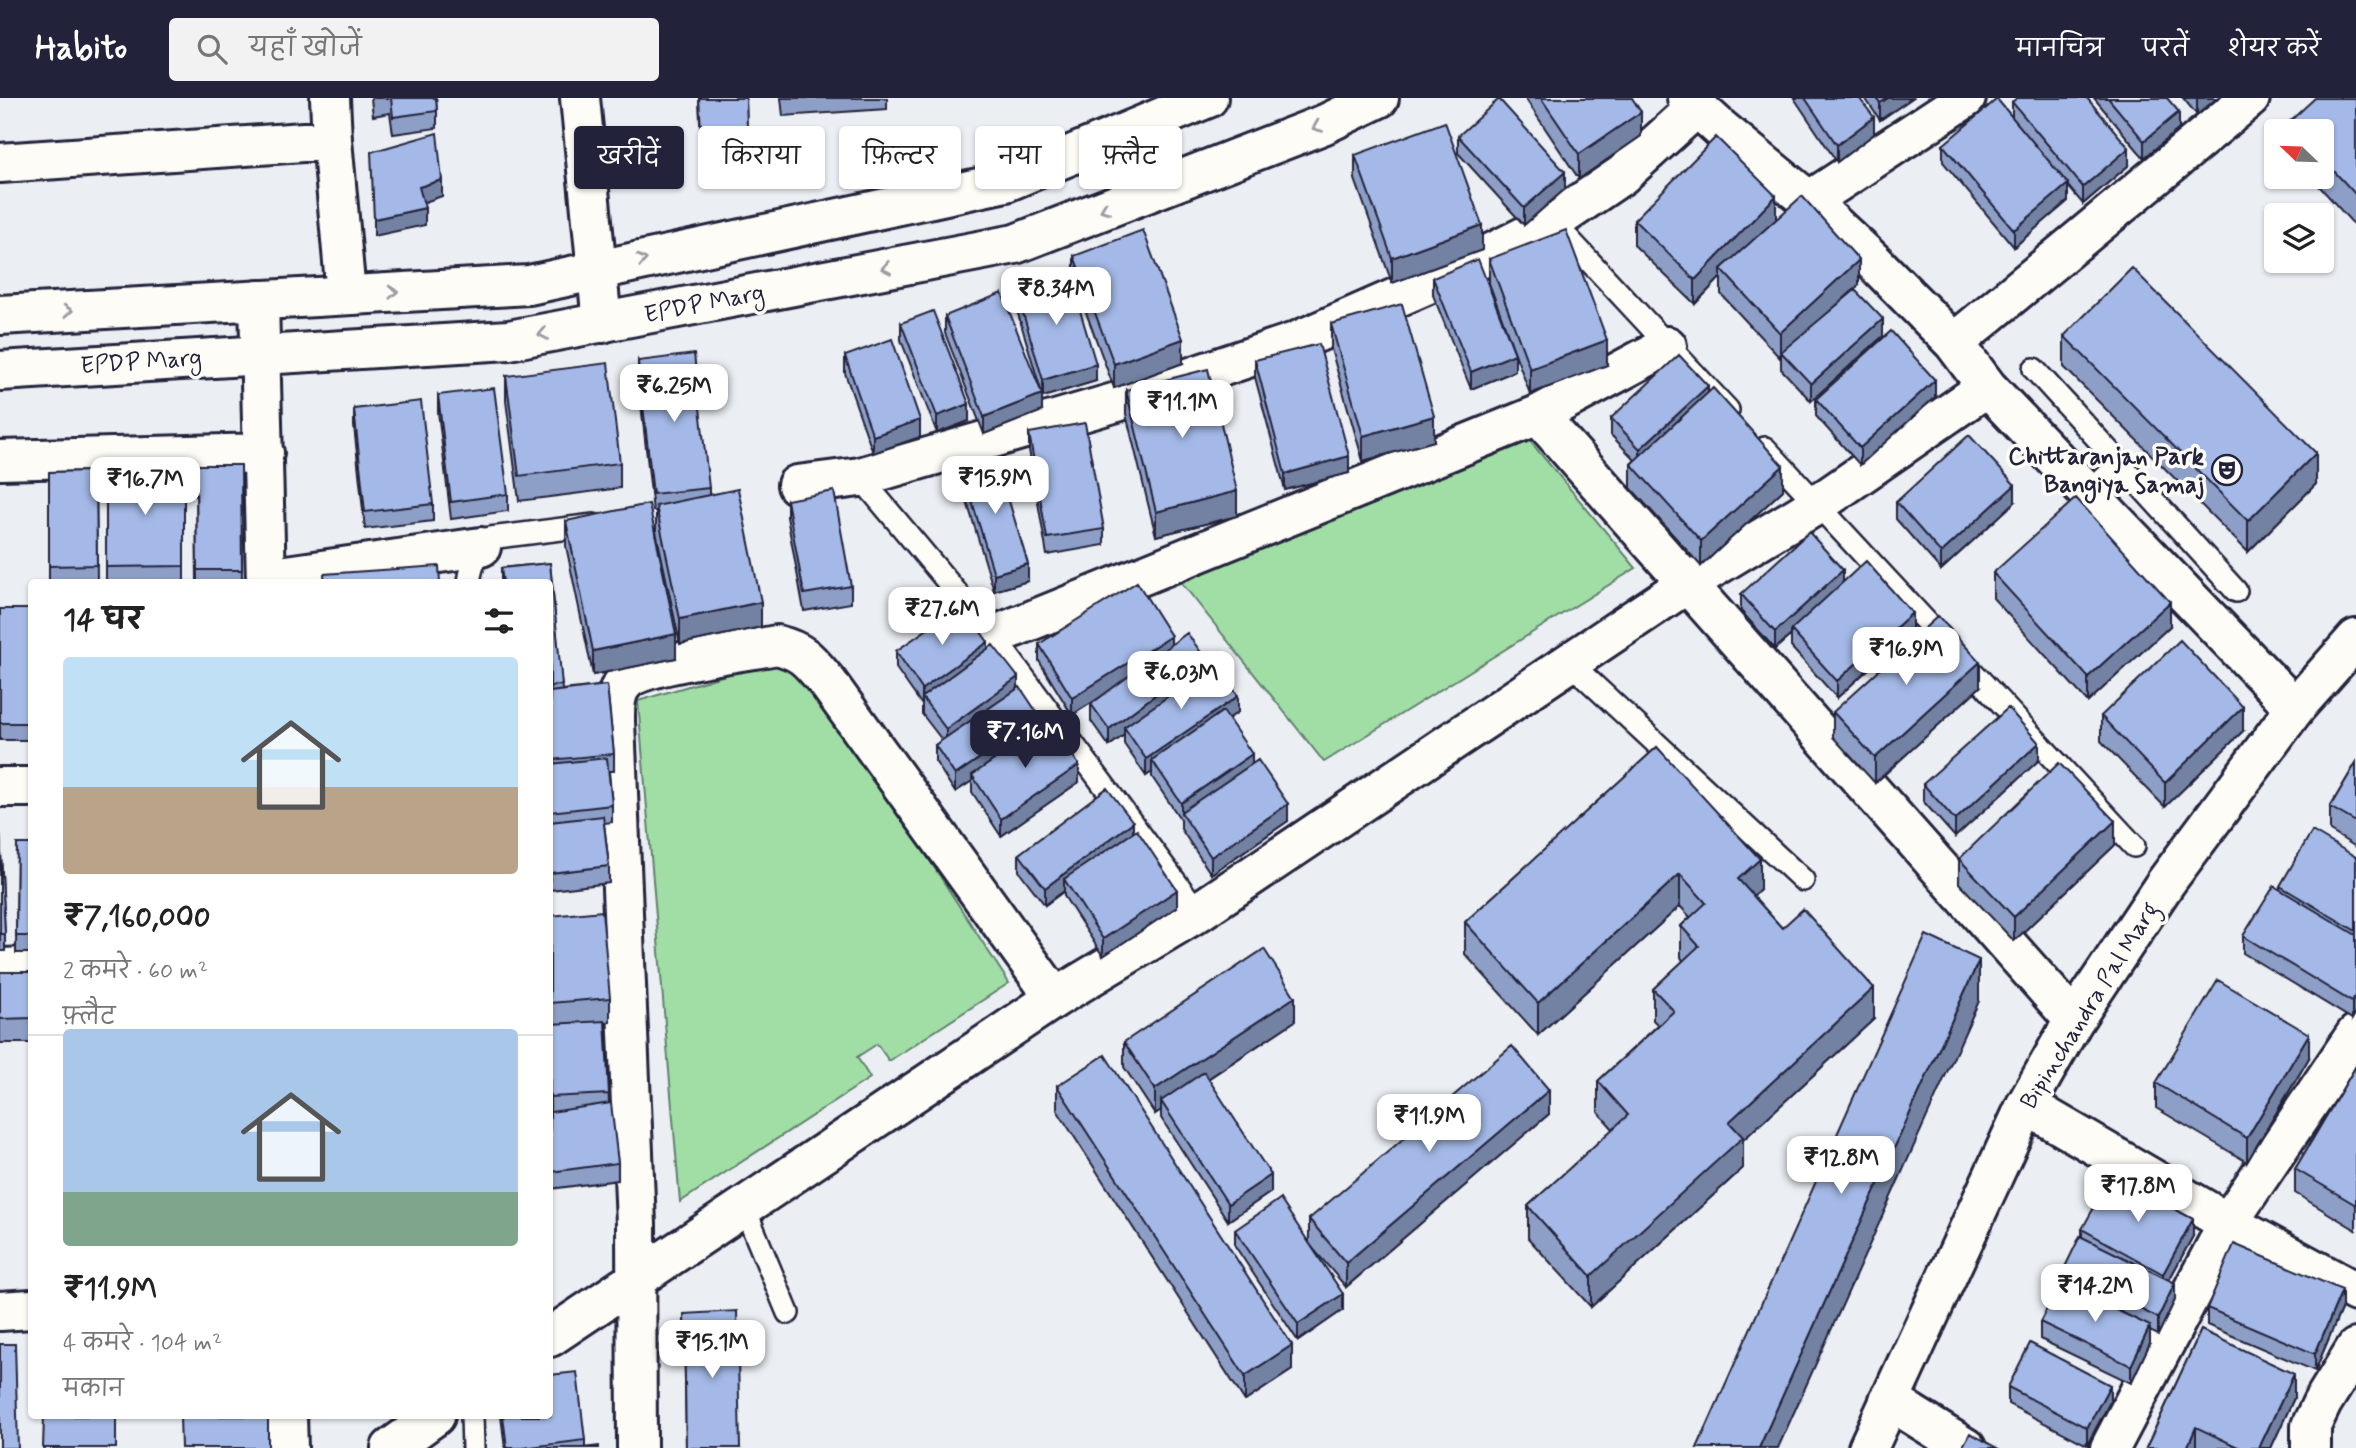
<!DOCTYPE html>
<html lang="hi">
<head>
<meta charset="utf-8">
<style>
	body { margin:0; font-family:Mynerve,"Playpen Sans Deva",sans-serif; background:#f2f2f2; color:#222; height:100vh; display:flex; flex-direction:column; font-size:26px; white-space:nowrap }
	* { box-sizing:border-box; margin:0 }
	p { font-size:23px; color:#767676 }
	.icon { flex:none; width:38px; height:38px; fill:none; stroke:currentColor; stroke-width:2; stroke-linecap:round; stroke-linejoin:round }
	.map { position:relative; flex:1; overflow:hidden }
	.details { position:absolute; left:28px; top:481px; width:525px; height:840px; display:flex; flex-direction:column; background:#fff; border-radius:7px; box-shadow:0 2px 5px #0004 }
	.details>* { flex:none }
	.guide { position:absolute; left:574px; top:28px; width:665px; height:63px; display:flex; gap:14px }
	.needle { width:46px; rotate:293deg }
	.tools { position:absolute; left:2264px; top:21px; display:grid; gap:14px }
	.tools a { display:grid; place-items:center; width:70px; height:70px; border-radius:7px; background:#fff; box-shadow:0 2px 5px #0004; font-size:35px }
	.price { position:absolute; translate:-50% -60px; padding:0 16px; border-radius:14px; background:#fff; color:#222; font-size:23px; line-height:46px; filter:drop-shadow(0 2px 4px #0008) }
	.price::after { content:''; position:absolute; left:50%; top:42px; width:21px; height:16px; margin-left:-10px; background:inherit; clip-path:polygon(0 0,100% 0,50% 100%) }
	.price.on { background:#22223b; color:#fff }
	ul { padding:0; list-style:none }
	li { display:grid; align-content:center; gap:14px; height:371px; padding:0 35px }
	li+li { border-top:2px solid #e0e0e0 }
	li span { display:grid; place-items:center; height:217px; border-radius:7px; color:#555 }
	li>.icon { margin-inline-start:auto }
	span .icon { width:126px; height:126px; fill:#fffc; stroke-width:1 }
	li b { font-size:30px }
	h2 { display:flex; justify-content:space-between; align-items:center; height:84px; padding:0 35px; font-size:30px }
	.pill { padding:0 24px; border-radius:7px; background:#fff; box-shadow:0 2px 5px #0004; font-size:24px; line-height:63px }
	.pill.on { background:#22223b; color:#fff }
	header { display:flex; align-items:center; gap:42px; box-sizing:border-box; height:98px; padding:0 35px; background:#22223b; color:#fff }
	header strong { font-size:33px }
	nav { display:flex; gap:38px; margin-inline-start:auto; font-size:24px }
	.search { width:490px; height:63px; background:#f2f2f2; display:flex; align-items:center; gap:18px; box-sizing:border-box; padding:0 24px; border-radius:7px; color:#767676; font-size:26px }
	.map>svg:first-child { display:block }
	.green { fill:#a1dea6; stroke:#628070; stroke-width:2 }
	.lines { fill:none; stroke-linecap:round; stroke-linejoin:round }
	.lane-casing { stroke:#22223b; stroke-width:26 }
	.street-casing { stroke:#22223b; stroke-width:44 }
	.secondary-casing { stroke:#22223b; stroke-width:44 }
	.lane { stroke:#fdfcf7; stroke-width:21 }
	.street { stroke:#fdfcf7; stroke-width:38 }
	.secondary { stroke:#fdfcf7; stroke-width:38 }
	.wall { fill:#8d9fc7; stroke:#22223b; stroke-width:2 }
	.shaded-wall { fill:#7382a2; stroke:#22223b; stroke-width:2 }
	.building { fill:#a4b9e7; stroke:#22223b; stroke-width:2 }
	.oneway { stroke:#9a9aa2 }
	.labels { text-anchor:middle; stroke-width:7; stroke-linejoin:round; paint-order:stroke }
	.street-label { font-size:24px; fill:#22223b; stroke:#fdfcf7 }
	.poi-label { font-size:24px; font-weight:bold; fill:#22223b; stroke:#fdfcf7; text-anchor:end }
</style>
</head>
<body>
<header>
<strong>Habito</strong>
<div class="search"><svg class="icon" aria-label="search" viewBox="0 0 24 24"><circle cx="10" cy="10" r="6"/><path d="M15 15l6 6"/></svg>यहाँ खोजें</div>
<nav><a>मानचित्र</a><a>परतें</a><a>शेयर करें</a></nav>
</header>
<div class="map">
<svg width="2356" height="1350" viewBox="0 0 2356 1350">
	<rect width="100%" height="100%" fill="#ebeff4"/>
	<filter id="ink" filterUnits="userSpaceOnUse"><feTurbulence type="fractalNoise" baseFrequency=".0143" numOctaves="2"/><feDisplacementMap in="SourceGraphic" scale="14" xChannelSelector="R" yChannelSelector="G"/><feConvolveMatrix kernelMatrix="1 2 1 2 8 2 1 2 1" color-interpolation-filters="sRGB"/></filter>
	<g filter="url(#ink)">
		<!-- green -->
		<path class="green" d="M1530,343L1636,470L1324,664L1181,484Z
			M796,556L1009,885L889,963L877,946L857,959L870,980L680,1104L638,603Z"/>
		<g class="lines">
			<!-- lane casing -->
			<g class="lane-casing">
				<path id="lane" d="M1553,124L1728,312
					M2034,271L2236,493
					M1765,350L2134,748
					M860,379L993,538L1198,814
					M2088,395L2120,366
					M469,485C471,467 477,453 490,440L594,427
					M1570,565L1803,782
					M744,1109L788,1215
					M472,1318L473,1350"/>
			</g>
			<!-- street casing -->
			<g class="street-casing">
				<path id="street" d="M580,0L602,225
					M1687,0L1721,31L1809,103L1874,164L1954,245L1987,289L2088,395L2295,610
					M332,42L346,197
					M0,65L332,42L330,0
					M1809,103L1966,0
					M259,202L266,485
					M1954,245L2250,0
					M1538,317L1667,248
					M0,362L264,355
					M797,387L860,379L1117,304L1295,244L1446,178L1553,124L1622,77L1697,9
					M266,480L481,449
					M993,538L1538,317L2074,922
					M0,689H32
					M0,870L32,869
					M2026,1007L2228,1125L2356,1194
					M0,1213L32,1211
					M550,1239L1055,900L1198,814L1688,485L1818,406L1987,289
					M1889,1302L1966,1350
					M287,1318L288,1350
					M391,1350L435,1318
					M637,1350L636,1126L615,623C615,610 614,596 623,586C638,566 747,553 777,547C805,554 810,564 828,585L1055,900
					M2110,1350L2228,1125L2356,936
					M2311,1350V1328L2322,1305L2356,1250"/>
			</g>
			<!-- secondary casing -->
			<g class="secondary-casing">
				<path id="secondary" d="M0,217L529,187L1006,84L1208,0
					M0,273L509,242L1015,146L1325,26L1379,0
					M1868,1350L2026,1007L2074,922L2166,784L2295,610L2356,541"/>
			</g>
			<!-- lane -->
			<use href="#lane" class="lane"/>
			<!-- street -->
			<use href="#street" class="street"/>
			<!-- secondary -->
			<use href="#secondary" class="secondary"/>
		</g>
		<!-- wall -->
		<path class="wall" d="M371,0H436L437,13V30L393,36L390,15L373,18Z
			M699,0H746L747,46L701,49Z
			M781,0H887V11L783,18Z
			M1525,0H1632L1641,38L1579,81Z
			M1794,0H1859L1874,36L1837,64Z
			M1865,0H1912L1880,22Z
			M2094,0H2167L2179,31L2144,60Z
			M2183,0H2217L2197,17Z
			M2356,0V129L2311,79H2322V33H2289V24Z
			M2012,4L2129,67L2083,106L2068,88V103L2014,149L1943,64V47L2012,19Z
			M1458,38L1565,91L1524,127L1458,55Z
			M1355,57L1482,152L1392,185L1355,81Z
			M1776,121L1859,187L1834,210L1883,238L1811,303L1781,271V258L1780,260L1721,196V179L1695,206L1634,147V122Z
			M1074,158L1183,265L1114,290L1074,182Z
			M1489,161L1607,267L1530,296L1489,185Z
			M1433,180L1515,273L1471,291L1433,197Z
			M1016,192L1096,283L1043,299L1016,209Z
			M945,218L1042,313L984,336L945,235Z
			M901,225L969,323L937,335L901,242Z
			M1331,226L1434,343L1363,363L1331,251Z
			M2064,238L2316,386L2248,454L2064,269Z
			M845,258L920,339L873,355L845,275Z
			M1255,262L1349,375L1285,392L1255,279Z
			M638,263L709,390V398L761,529L680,546L656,433V413H653L638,279Z
			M506,278L620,365V390L519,403L506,303Z
			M1126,292L1237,418L1156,438L1126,316Z
			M1708,295L1783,392L1701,468L1631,390V366L1635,362L1611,337V320Z
			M438,297L508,396V413L451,421L438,314Z
			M1935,299L1860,367L1816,318V301Z
			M354,311L433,406V423L365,431L354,328Z
			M1029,335L1104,431V447L1047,457L1029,352Z
			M196,367H241L242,485H197Z
			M184,368V485H106V369Z
			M962,370L1028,483L994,493L962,387Z
			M96,373L97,484L49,485V374Z
			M787,402L851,488V505L804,513L787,419Z
			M1896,404H2015L1941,472L1896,421Z
			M566,423L676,560L593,577L566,448Z
			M550,465L562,592L607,587L614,656V673H609L612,707V724L604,725L609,768V785L550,792V485H501V470Z
			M1993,475L2170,528L2088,604L1993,500Z
			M1843,484L1912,531L1837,600L1791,549V537L1775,551L1741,513V496Z
			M0,511H32V642H0Z
			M1039,546L1171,547L1205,573L1238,614L1228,621L1252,666L1288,723L1211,776L1181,731V722L1152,679V674L1146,678L1124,646V637L1109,648L1091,623V606L1100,599L1072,617L1039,563Z
			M988,550L1018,590L1040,630L1079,684L1001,738L972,694V683L955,694L935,663V647L942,642L922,616V607L896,570V553Z
			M1980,589L1875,685L1833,639V614Z
			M2101,618L2243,633L2165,709L2101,643Z
			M1657,649L1760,792L1753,798L1782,830L1874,921L1743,1042V1070L1591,1209L1528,1140V1108L1613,1031L1598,1014V983L1658,927L1653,922V891L1683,863L1681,859V828L1690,819L1680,808L1538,937L1465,856V824Z
			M2039,662L1955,739L1923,703V686Z
			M2356,665V749L2330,733V709Z
			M0,734L5,836V853H0Z
			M1133,735L1177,809L1103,858L1064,798V793L1045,807L1019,773V756Z
			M17,746H32V855H16Z
			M2115,747L2014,843L1959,785V761Z
			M2356,759V914L2352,921L2243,855V838L2280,791V788Z
			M550,818L610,900V924L605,925L609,1006L618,1065V1082L550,1091Z
			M0,874H32V945H0Z
			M1295,923L1208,981L1271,1094L1228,1123L1161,1020V1012L1155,1016L1124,969V944Z
			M2309,960L2247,1064L2156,1010V985Z
			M2356,968V1132L2295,1095V1071Z
			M1057,988L1292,1272L1245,1303L1057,1012Z
			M1549,1016L1346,1189L1310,1147L1343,1212L1298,1243L1235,1148V1132L1309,1146V1121Z
			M2082,1131L2193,1138L2169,1182L2175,1202L2158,1237L2150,1233V1245L2131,1285L2040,1241V1224L2063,1187V1173L2082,1139Z
			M2342,1209L2315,1273L2207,1227V1210Z
			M684,1216L740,1350H686Z
			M2201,1232L2294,1300L2271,1350H2146Z
			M2008,1289L2110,1304L2087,1347L2008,1306Z
			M501,1318H550L585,1342V1350H599H505Z"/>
		<!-- shaded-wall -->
		<path class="shaded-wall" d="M1888,0H1912L1880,22V5Z
			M2197,0H2217L2197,17Z
			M1641,14V38L1579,81V56Z
			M2179,14V31L2144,60V43Z
			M1874,19V36L1837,64V47Z
			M2129,50V67L2083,106V89Z
			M1565,74V91L1524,127V110Z
			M442,82V98L419,106V89Z
			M2068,86V103L2014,149V132Z
			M1776,98V123L1721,171V179L1695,206V182Z
			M425,110V127L374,138V121Z
			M1482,127V152L1392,185V160Z
			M1859,162V187L1783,256L1781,254V258L1780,260V235Z
			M1883,221V238L1811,303V286Z
			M1183,241V265L1114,290V266Z
			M1607,242V267L1530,296V271Z
			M1515,256V273L1471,291V274Z
			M1096,266V283L1043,299V282Z
			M1935,282V299L1860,367V350Z
			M1708,288V305L1640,368V351Z
			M1042,296V313L984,336V319Z
			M969,306V323L937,335V318Z
			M1434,318V343L1363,363V338Z
			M920,322V339L873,355V338Z
			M2316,355V386L2248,454V423Z
			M1349,358V375L1285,392V376Z
			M1783,368V392L1701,468V443Z
			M2015,387V404L1941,472V455Z
			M1237,393V418L1156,438V414Z
			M1028,466V483L994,493V476Z
			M1843,472V489L1791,532V537L1775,551V534Z
			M761,504V529L680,546V521Z
			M2170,504V528L2088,604V579Z
			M1912,515V531L1837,600V583Z
			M676,536V560L593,577V553Z
			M1171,538V555L1072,617V600Z
			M988,544V561L922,599V608V591Z
			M1205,560V577L1124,629V637L1109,648V631Z
			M1980,564V589L1875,685V660Z
			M1018,579V596L946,648V631Z
			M1238,598V614L1157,670L1152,662V674L1146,678V661Z
			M2243,609V633L2165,709V685Z
			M1040,619V636L972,677V683L955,694V677Z
			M2039,645V662L1955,739V722Z
			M1252,656V673L1181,715V705Z
			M1079,667V684L1001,738V721Z
			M1288,706V723L1211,776V759Z
			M2115,723V747L2014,843V819Z
			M1133,724V741L1064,781V793L1045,807V790Z
			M1760,761V792L1738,812V781Z
			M1680,776V808L1538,937V905Z
			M1177,792V809L1103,858V841Z
			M1979,862V903L1778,1350H1759Z
			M1874,890V921L1743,1042V1070L1591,1209V1178L1729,1024Z
			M2356,897V914L2352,921V904Z
			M1295,899V923L1165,1009L1161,1003V1012L1155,1016V991Z
			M2309,936V960L2247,1064V1040Z
			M1549,992V1016L1346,1189V1165Z
			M1271,1077V1094L1228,1123V1106Z
			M2193,1121V1138L2163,1193V1176Z
			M2175,1185V1202L2158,1237V1220Z
			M2342,1192V1209L2315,1273V1256Z
			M1343,1196V1212L1298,1243V1226Z
			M2150,1228V1245L2131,1285V1268Z
			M1292,1247V1272L1245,1303V1278Z
			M2294,1276V1300L2271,1350H2259Z
			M2110,1287V1304L2087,1347V1330Z
			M2196,1329V1350H2187Z"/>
		<!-- building -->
		<path class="building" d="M391,0H436L437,13L393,19Z
			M699,0H746L747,29L701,32Z
			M1541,0H1632L1641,14L1579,56Z
			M1805,0H1859L1874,19L1837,47Z
			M1877,0H1888L1880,5Z
			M2017,0H2087L2129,50L2083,89L2012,4Z
			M2108,0H2167L2179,14L2144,43Z
			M2315,0H2356V97L2322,60V33H2298L2289,24Z
			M1499,1L1565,74L1524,110L1458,38Z
			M1997,1L2068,86L2014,132L1943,47Z
			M1445,24L1482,127L1392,160L1355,57Z
			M437,35L442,82L419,89L425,110L374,121L371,54Z
			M1716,39L1776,98L1695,182L1634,122Z
			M1802,98L1859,162L1780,235L1721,171Z
			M1143,132L1183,241L1114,266L1074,158Z
			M1566,132L1607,242L1530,271L1489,161Z
			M1478,161L1515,256L1471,274L1433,180Z
			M2132,170L2316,355L2248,423L2064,238Z
			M1069,176L1096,266L1043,282L1016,192Z
			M1855,192L1883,221L1811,286L1781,254Z
			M1002,195L1042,296L984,319L945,218Z
			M1402,206L1434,318L1363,338L1331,226Z
			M933,213L969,306L937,318L901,225Z
			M1891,233L1935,282L1860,350L1816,301Z
			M892,241L920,322L873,338L845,258Z
			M1319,246L1349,358L1285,376L1255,262Z
			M694,256L709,390L653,396L638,263Z
			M1679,257L1708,288L1640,351L1611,320Z
			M608,265L620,365L519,378L506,278Z
			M1208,271L1237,393L1156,414L1126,292Z
			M494,290L508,396L451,404L438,297Z
			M1713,290L1783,368L1701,443L1631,366Z
			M421,303L433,406L365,414L354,311Z
			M1085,325L1104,431L1047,440L1029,335Z
			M1969,337L2015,387L1941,455L1896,404Z
			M996,360L1028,466L994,476L962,370Z
			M196,367H241L242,472H197Z
			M184,368V468L106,469V369Z
			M96,373L97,467L49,468V374Z
			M738,391L761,504L680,521L656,408Z
			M834,393L851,488L804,496L787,402Z
			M2076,400L2170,504L2088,579L1993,475Z
			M649,406L676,536L593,553L566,423Z
			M1809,434L1843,472L1775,534L1741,496Z
			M1866,463L1912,515L1837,583L1791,532Z
			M550,465L562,587L550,588V485H503L501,470Z
			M439,468L440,485H325L324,476Z
			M1137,484L1171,538L1072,600L1039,546Z
			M962,507L988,544L922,591L896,553Z
			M0,511H32V625H0Z
			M1938,518L1980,564L1875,660L1833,614Z
			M1187,535L1205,560L1109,631L1091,606Z
			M2180,542L2243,609L2165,685L2101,618Z
			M993,547L1018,579L946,631L922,599Z
			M1216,565L1238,598L1146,661L1124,629Z
			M607,587L614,656L550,662V594Z
			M1020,589L1040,619L955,677L935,647Z
			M2008,610L2039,645L1955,722L1923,686Z
			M1223,613L1252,656L1181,705L1152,662Z
			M1050,624L1079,667L1001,721L972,677Z
			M1657,649L1760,761L1738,781L1782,830L1803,811L1874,890L1729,1024L1743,1039L1591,1178L1528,1108L1628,1017L1598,983L1674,913L1653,891L1699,848L1681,828L1706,805L1680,776L1538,905L1465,824Z
			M607,660L612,707L550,714V666Z
			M1258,662L1288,706L1211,759L1181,714Z
			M2059,665L2115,723L2014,819L1959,761Z
			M2356,665V724L2330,709Z
			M1107,690L1133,724L1045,790L1019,756Z
			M603,718L609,768L550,775V724Z
			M1137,732L1177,792L1103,841L1064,781Z
			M2312,733L2356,759V833L2280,788Z
			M0,734L5,836H0Z
			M17,746H32V838H16Z
			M2274,788L2356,837V897L2352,904L2243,838Z
			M602,813L610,900L550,905V818Z
			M1926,837L1979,862L1759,1350H1697Z
			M1264,851L1295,899L1155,991L1124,944Z
			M0,874H32V920L0,921Z
			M2218,882L2309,936L2247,1040L2156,985Z
			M605,923L609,996L550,999V926Z
			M1512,948L1549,992L1346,1165L1309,1121Z
			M1105,957L1292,1247L1245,1278L1057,988Z
			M2356,968V1107L2295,1071Z
			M1204,974L1271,1077L1228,1106L1161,1003Z
			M611,1005L618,1065L550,1074V1014Z
			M2112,1077L2193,1121L2163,1176L2082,1131Z
			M1280,1101L1343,1196L1298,1226L1235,1132Z
			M2080,1138L2175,1185L2158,1220L2063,1173Z
			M2234,1146L2342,1192L2315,1256L2207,1210Z
			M2060,1185L2150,1228L2131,1268L2040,1224Z
			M737,1213L740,1350H686L684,1216Z
			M2201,1232L2294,1276L2259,1350H2240L2196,1329L2187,1350H2146Z
			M2030,1245L2110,1287L2087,1330L2008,1289Z
			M0,1246H15L18,1350H0Z
			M577,1274L585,1342L523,1350H507L503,1318H550V1277Z
			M44,1318H116V1350H43Z
			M180,1318H268V1350H181Z
			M1970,1335L1997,1350H1962Z
			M599,1348V1350H582Z"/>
		<!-- one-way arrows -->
		<defs><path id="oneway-chevron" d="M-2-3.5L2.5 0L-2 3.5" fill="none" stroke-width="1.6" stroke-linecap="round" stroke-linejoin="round" transform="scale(1.75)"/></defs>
		<g class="oneway">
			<use href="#oneway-chevron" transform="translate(1317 29) rotate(158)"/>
			<use href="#oneway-chevron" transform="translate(1105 111) rotate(159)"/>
			<use href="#oneway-chevron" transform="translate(642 162) rotate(-12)"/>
			<use href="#oneway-chevron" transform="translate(886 170) rotate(169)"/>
			<use href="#oneway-chevron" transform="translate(393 194) rotate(-3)"/>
			<use href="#oneway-chevron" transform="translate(68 213) rotate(-3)"/>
			<use href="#oneway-chevron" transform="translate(543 236) rotate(169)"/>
		</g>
	</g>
	<!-- icons -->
	<defs>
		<g id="theatre-ring" transform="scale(1.575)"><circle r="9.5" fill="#fdfcf7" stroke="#22223b" stroke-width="1.5"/><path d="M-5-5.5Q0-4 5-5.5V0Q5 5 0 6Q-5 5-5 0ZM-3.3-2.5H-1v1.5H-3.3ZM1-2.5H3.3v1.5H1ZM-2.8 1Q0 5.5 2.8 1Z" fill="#22223b"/></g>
	</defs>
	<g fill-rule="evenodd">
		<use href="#theatre-ring" x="2227" y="372"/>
	</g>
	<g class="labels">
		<!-- street labels -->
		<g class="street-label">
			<text transform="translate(704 205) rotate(-11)" y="8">EPDP Marg</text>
			<text transform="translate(141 263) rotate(-4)" y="8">EPDP Marg</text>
			<text transform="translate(2089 907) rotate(-58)" y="8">Bipinchandra Pal Marg</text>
		</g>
		<!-- poi labels -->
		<g class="poi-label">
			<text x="2204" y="366">Chittaranjan Park<tspan x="2204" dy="28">Bangiya Samaj</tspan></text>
		</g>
	</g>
</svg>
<div class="tools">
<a><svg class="needle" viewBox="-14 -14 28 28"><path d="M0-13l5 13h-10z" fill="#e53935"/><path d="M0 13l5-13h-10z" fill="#767676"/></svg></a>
<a><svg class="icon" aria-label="layers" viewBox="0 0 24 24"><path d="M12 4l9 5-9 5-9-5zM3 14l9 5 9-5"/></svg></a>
</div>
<b class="price" style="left:1056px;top:229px">₹8.34M</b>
<b class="price" style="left:674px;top:326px">₹6.25M</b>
<b class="price" style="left:1182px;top:342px">₹11.1M</b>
<b class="price" style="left:995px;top:418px">₹15.9M</b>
<b class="price" style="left:145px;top:419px">₹16.7M</b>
<b class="price" style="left:942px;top:549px">₹27.6M</b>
<b class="price" style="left:1906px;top:589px">₹16.9M</b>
<b class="price" style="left:1181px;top:613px">₹6.03M</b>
<b class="price on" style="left:1025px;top:672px">₹7.16M</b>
<b class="price" style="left:1429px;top:1056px">₹11.9M</b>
<b class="price" style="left:1841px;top:1098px">₹12.8M</b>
<b class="price" style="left:2138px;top:1126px">₹17.8M</b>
<b class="price" style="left:2095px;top:1226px">₹14.2M</b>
<b class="price" style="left:712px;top:1282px">₹15.1M</b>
<div class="guide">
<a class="pill on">खरीदें</a>
<a class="pill">किराया</a>
<a class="pill">फ़िल्टर</a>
<a class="pill">नया</a>
<a class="pill">फ़्लैट</a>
</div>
<section class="details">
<h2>14 घर<svg class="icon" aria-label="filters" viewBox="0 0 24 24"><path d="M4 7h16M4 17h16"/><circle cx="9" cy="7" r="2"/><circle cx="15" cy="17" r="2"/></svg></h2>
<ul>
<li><span style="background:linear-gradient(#bfe0f5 60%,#b9a48a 0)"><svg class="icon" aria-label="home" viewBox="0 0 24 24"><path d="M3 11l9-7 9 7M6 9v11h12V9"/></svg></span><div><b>₹7,160,000</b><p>2 कमरे · 60 m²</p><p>फ़्लैट</p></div></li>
<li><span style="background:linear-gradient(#a9c7e8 75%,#7fa58c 0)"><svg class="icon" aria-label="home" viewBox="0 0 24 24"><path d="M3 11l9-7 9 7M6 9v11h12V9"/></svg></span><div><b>₹11.9M</b><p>4 कमरे · 104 m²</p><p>मकान</p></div></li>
</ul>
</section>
</div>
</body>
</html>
